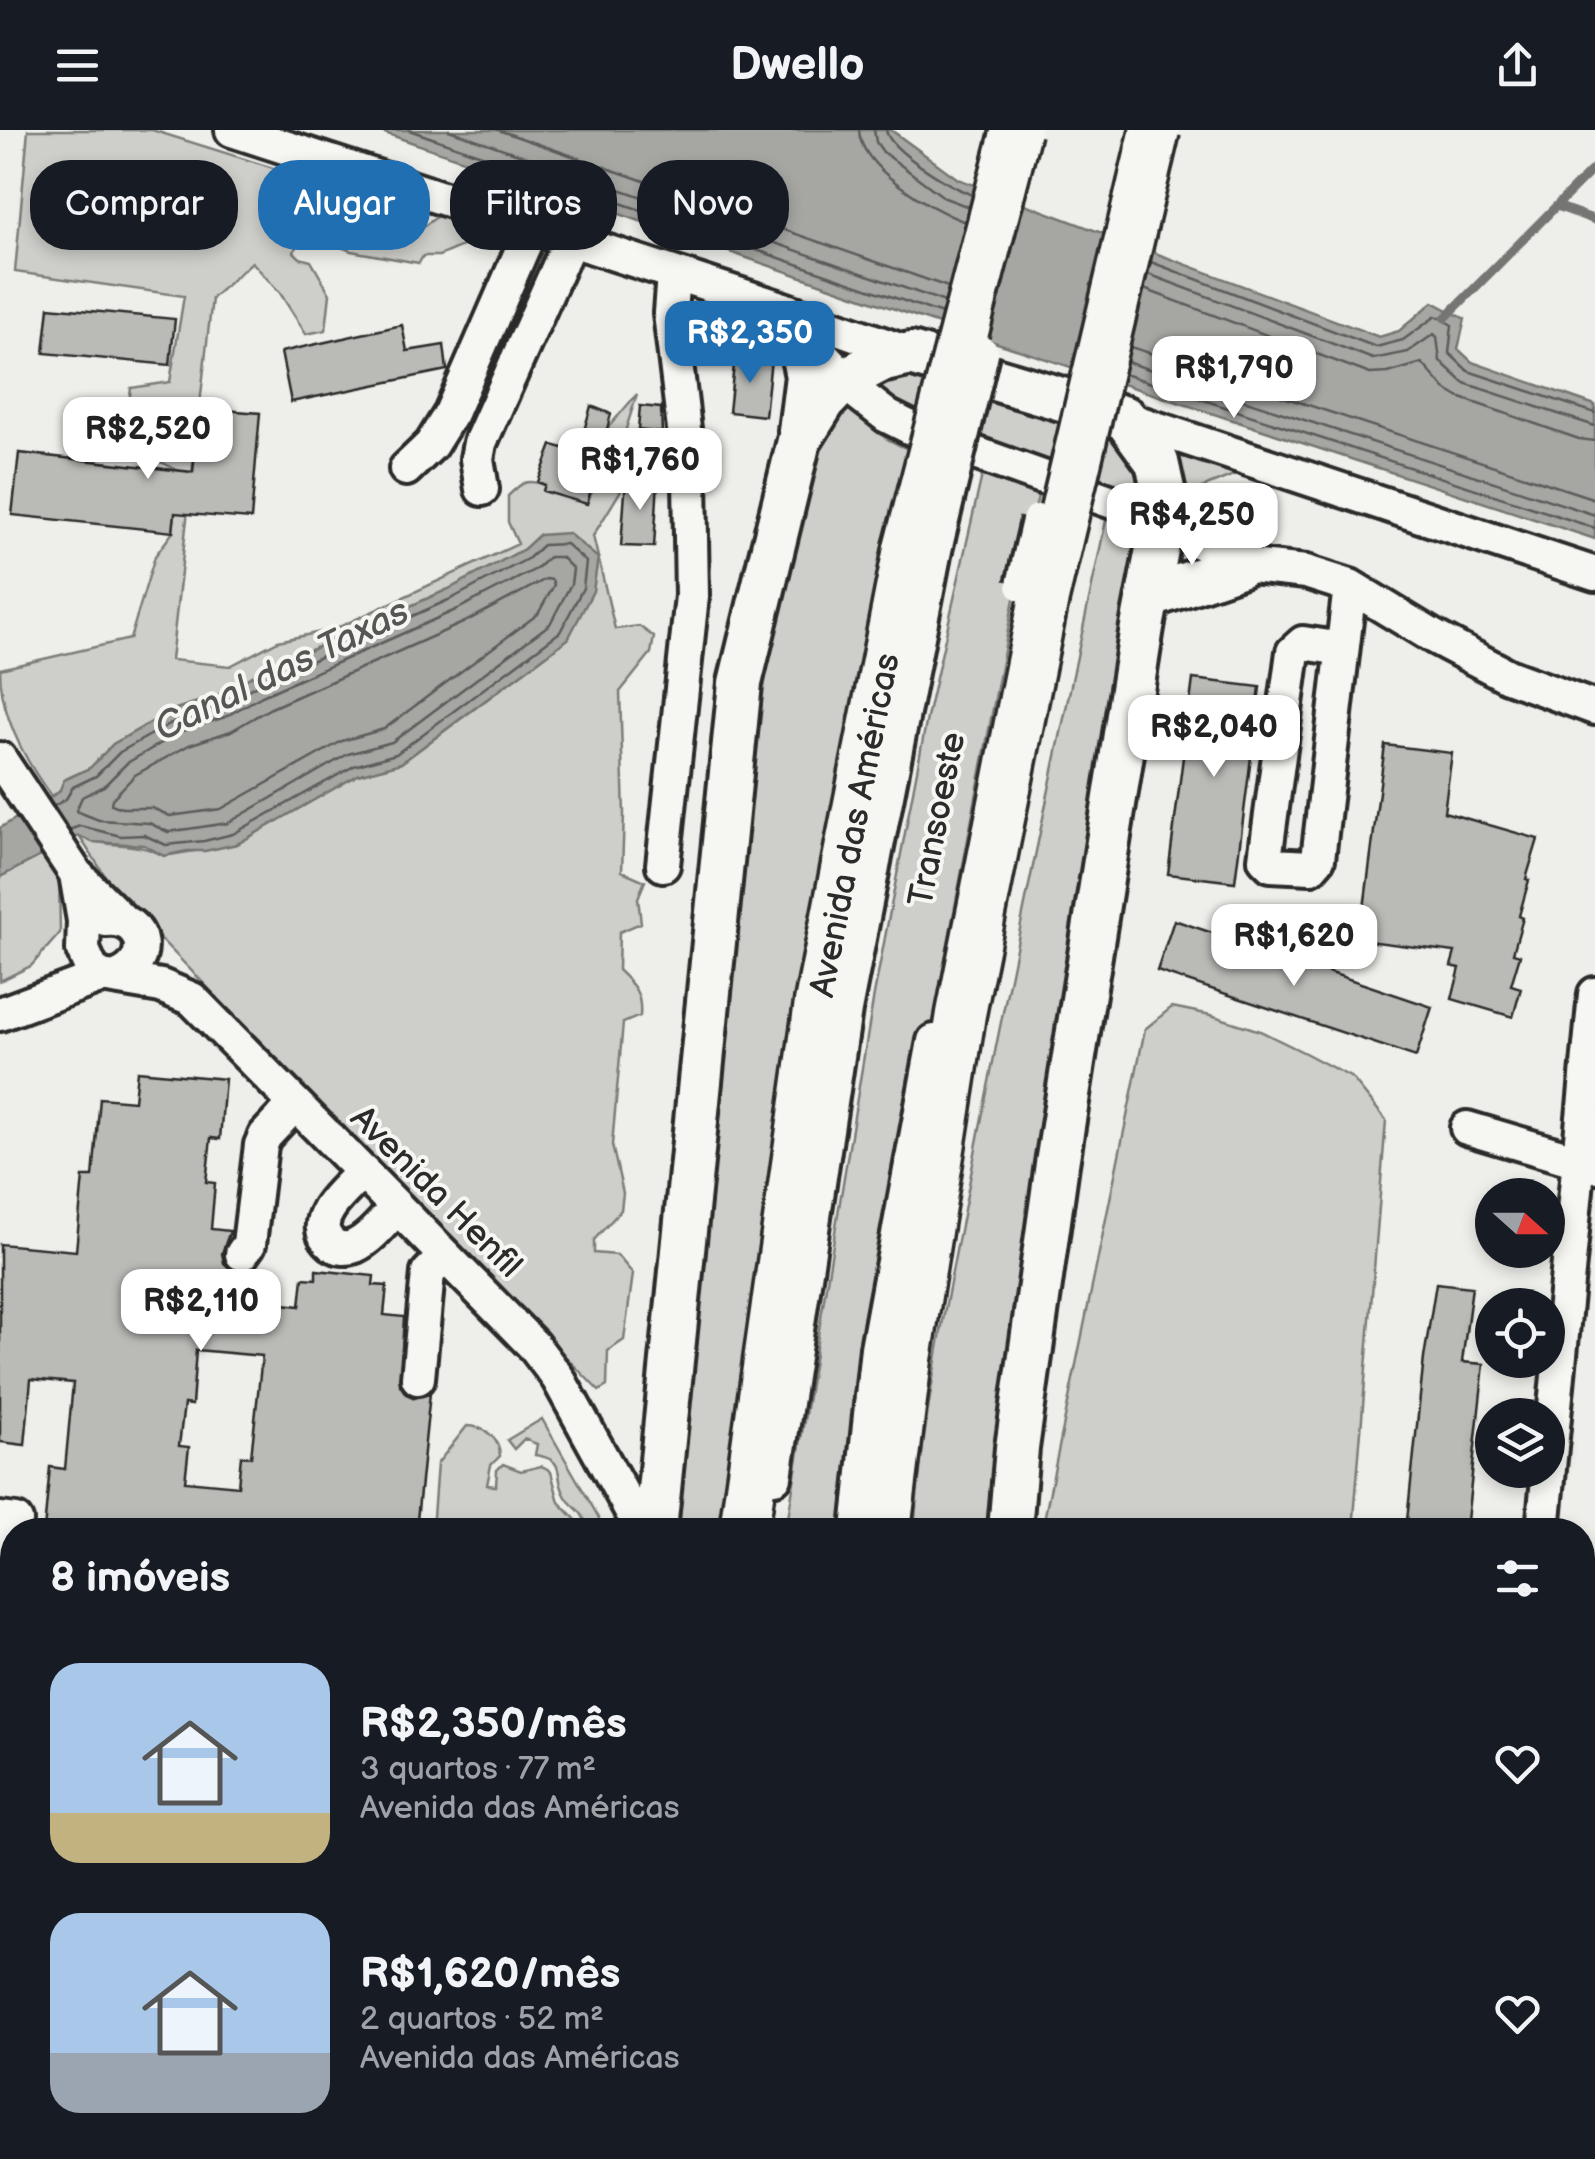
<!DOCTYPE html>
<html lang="pt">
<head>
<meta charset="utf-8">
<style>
	body { margin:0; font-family:"Balsamiq Sans",sans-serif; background:#242831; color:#f1f3f6; height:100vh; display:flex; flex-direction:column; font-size:38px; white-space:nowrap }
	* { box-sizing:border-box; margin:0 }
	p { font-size:32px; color:#9ea1a6 }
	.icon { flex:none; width:55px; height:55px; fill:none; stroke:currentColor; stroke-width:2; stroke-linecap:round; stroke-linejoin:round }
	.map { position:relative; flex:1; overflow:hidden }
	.details { position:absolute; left:0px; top:1388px; width:1595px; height:642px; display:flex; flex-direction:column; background:#171b24; border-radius:40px 40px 0 0; box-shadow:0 5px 15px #0003 }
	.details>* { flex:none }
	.guide { position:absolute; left:30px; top:30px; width:1000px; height:90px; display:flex; gap:20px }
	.needle { width:65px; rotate:111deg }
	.fabs { position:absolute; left:1475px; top:1048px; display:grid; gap:20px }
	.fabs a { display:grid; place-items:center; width:90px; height:90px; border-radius:50%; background:#171b24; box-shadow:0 5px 15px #0003; font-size:50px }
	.price { position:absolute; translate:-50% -85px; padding:0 22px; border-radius:20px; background:#fff; color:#222; font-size:32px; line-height:65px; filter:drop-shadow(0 2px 5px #0008) }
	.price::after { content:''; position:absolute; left:50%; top:60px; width:30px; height:22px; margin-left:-15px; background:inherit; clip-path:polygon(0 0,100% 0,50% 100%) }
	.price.selected { background:#1f6fb2; color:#fff }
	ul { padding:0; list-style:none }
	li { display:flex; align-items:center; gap:30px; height:250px; padding:0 50px }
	li span { display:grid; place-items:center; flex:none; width:280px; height:200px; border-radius:30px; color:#555 }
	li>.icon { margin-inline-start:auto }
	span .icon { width:120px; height:120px; fill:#fffc; stroke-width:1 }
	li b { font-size:42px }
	h2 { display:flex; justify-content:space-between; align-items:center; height:120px; padding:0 50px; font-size:42px }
	.tag { padding:0 35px; border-radius:40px; background:#171b24; box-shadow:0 5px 15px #0003; font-size:35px; line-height:90px }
	.tag.selected { background:#1f6fb2; color:#fff }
	header { display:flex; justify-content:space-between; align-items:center; height:130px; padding:0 50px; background:#171b24; font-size:45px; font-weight:700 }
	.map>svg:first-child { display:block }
	.green { fill:#cececa; stroke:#7c7c7a; stroke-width:2.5 }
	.water { fill:#a6a6a3; stroke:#757573; stroke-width:2.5 }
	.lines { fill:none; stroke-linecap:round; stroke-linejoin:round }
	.shore { stroke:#5c5c5b; stroke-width:2.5 }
	.stream { stroke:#757573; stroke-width:9 }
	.building { fill:#babab7; stroke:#2b2b2b; stroke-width:2.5; fill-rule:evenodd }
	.minor-casing { stroke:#2b2b2b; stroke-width:40 }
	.major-casing { stroke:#2b2b2b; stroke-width:50 }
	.highway-casing { stroke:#2b2b2b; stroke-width:55 }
	.minor { stroke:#f6f6f2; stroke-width:32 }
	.major { stroke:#f6f6f2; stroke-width:42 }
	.highway { stroke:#f6f6f2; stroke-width:48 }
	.minor-bridge-casing { stroke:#2b2b2b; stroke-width:40; stroke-linecap:butt }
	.highway-bridge-casing { stroke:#2b2b2b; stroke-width:55; stroke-linecap:butt }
	.minor-bridge { stroke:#f6f6f2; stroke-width:32 }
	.highway-bridge { stroke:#f6f6f2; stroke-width:48 }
	.labels { text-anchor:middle; stroke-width:8; stroke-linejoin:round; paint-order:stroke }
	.street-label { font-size:35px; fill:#2b2b2b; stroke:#f6f6f2 }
	.water-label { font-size:38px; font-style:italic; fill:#565655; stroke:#f6f6f2 }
</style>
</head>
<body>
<header><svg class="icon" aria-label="menu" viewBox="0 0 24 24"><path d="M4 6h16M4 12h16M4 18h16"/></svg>Dwello<svg class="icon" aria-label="share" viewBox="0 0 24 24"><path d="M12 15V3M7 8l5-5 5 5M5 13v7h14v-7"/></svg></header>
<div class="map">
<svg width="1595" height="2029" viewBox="0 0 1595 2029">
	<rect width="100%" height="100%" fill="#eeeeea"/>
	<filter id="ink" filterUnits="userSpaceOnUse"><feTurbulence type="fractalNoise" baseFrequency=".01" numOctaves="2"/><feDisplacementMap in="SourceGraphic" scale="20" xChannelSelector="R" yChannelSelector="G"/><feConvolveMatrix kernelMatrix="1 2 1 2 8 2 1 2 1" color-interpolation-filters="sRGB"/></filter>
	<g filter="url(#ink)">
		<!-- green -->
		<path class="green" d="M28,0H152L376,70L399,94L416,102L439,85L454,94L462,116L439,126H423L419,133L351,121L324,110L299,111L294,122L300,128L311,131L330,164L326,200L306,204L280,163L252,132L212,168L171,530L230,536L278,511L335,499L518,414L508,392V366C521,353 526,348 545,355L543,361L587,373L594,357L606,300L637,264L615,334L631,344L593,406L615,499L639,496L654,507L651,523L620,562L624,684L622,741L645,751L638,768L641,793L619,802L618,840C634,855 642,863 640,886L623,893L612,1015L623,1063L621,1080L594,1110V1123L617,1125L633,1144L624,1210L608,1221L607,1256L599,1261L117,764L79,706C111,720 133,709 164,726L237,714L358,644L401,633L568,509L539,405L524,419L449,459L252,546L214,567L173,580L113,614L90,638L64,650L60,662L51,666C24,629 0,585 0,539L130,509L155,426L173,402L179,341L123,313L131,258L170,252L184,166L15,142Z
			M903,241L1114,306L1157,368L1114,361L928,297L864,254Z
			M842,270C868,297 888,315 924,324L733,1400H678L751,638L774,495L813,315Z
			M1170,317L1246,340L1187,364Z
			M982,345L1038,366L1017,453L872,1211L854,1400H786L874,865L927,588Z
			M1107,386L1156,394L1128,509L1080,746L1063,896L991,1400H914C924,1272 952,1144 976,1018C1017,807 1062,596 1107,386Z
			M43,725L59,747L60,803L31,836L0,851V747Z
			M1172,877L1211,885L1260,901L1307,924L1352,948L1386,990L1353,1400H1042L1145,899Z
			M542,1289L599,1388V1394L587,1397C582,1377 572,1379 565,1365C553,1343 568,1330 535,1325L537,1314L524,1309L514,1319L507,1310Z
			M467,1296C484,1296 500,1308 500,1326L491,1335L487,1355L496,1356L497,1340L503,1334L521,1341L541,1336L546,1338L551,1342L559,1372L577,1391L580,1400H432L437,1334Z
			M987,2018H1326L1325,2029H986Z"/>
		<!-- water -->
		<path class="water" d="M376,0H891L958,49L1379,207L1399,201L1433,172L1465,189L1458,219L1472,232L1595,275V409L915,186Z
			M568,403L598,428L593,461L568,509L401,633L358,645L237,714L205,721H187L164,726L144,715L92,712L79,706L0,747V698L59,662L64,650L90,638L113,614L173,580L214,567L252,546L449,459L524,419L539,405Z"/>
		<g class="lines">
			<!-- shore -->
			<path class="shore" d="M409,0L942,184
				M449,0L945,172
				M498,0L948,157
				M859,0C860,39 932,79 965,92
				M874,0L876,12L883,22L945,68L969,77
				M886,0C889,21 952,57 972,65
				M1151,132L1376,217L1403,210L1436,186L1452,195L1449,223L1468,241L1595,283
				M1148,144L1373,229L1408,222L1434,204L1437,207L1440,231L1464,253L1595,296
				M1144,159L1370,244L1388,243L1422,233L1445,259L1458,267L1579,309L1595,311
				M1131,217L1595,369
				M1127,232L1595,385
				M1124,244L1595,398
				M549,427H561L573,439L571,454L550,494L392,612L348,624L228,693L168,702L149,693L99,690L76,681L82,667L104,656L127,633L182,601L225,587L262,566L458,479L536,439Z
				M546,449L552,450L554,455L538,484L384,599L342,611L221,679L170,686L152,678H122L111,674L112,669L135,645L189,615L231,601L269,579L465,492Z
				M54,676L66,669L73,657L96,646L120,622L177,590L219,576L257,555L453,468L529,428L543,415L566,414L586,432L583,458L560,502L396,624L354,636L233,704L204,711L166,715L144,705L121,706L80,696L69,700"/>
			<!-- stream -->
			<path class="stream" d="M1557,76L1595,90
				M1445,188L1595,37"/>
		</g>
		<!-- building -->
		<path class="building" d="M49,177L175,189L170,235L44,223Z
			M402,195L407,221L444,215L447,240L291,272L281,222Z
			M735,225L771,229L765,286L729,282Z
			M591,276L611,284L587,374L543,361L545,355L538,352L552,315L578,322Z
			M640,276L661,278L662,303L638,300Z
			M199,278L260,283L251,389L175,383L173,402L12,385L19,323L193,342Z
			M626,349L658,351L654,417L621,416Z
			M1193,549L1260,557L1235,752L1168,744Z
			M1385,615L1452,623L1444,682L1538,709L1526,749L1529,750L1519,786L1523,788L1513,823L1520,825L1511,855L1521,858L1513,887L1452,869L1460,838L1451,836L1455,822L1360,810Z
			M1174,790L1432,877L1416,927L1157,841Z
			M137,941L225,949L220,1009L211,1008L206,1052L215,1053L211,1099L230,1101L222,1123L224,1133L234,1142L232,1168L300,1176L303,1148L316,1149V1140L374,1146L373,1155L387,1156L384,1185L404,1187L400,1255L406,1264L415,1268L430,1263L416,1400H345L226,1388L224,1400H44L50,1337L65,1339L73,1253L31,1249L25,1315L0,1312V1114L76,1121L83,1047H93L100,968L134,971ZM196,1220L262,1226L251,1327L241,1326L238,1356L185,1351L189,1317L179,1316L184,1274L192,1275Z
			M1436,1153L1472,1157L1462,1232L1484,1234L1466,1400H1406L1424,1228Z"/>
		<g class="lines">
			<!-- minor casing -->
			<g class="minor-casing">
				<path id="minor" d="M232,0L778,177L911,224
					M778,177L860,265L887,286L927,306L1118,374L1164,393L1242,435L1306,442L1350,456L1434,507L1508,546L1595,578
					M1125,288L1595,444
					M406,339L431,315L451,283L531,99
					M482,359L477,329L480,313L570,111
					M1342,519L1303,513L1293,522L1265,729L1271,735L1311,737L1318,729L1350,456
					M0,629L76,744L124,792
					M663,735L692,466L690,349L670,183L673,144
					M76,744L84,791L83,820L92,840L102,846L161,856L192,869L533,1215L558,1248L642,1400
					M106,790C148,786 154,837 113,848
					M0,884L102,846
					M1467,998L1595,1036
					M363,1042C347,1058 304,1091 332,1114C339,1119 348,1119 355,1116C371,1109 385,1090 397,1077
					M242,1124L249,1114L261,1015L265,1006L295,974
					M418,1248L428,1143L445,1126
					M775,1347L845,880L935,420
					M0,1389L16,1391
					M858,1400L877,1218L934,911
					M1543,1400L1595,864
					M0,1415L12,1417
					M322,2018L330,2029
					M1468,2018L1502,2029
					M543,2029V2018
					M804,2029L805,2018"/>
			</g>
			<!-- major casing -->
			<g class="major-casing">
				<path id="major" d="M796,195L807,246L800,301
					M1148,467L1242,435
					M655,1400L740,553L799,311L824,271L844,250L880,231L911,224L1125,288L1157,332L1166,373L1142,497L1057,1034L1017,1318L1010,1400
					M602,2029L603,2018
					M944,2029L946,2018"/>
			</g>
			<!-- highway casing -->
			<g class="highway-casing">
				<path id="highway" d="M744,1400L819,873L908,419
					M886,1400L907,1229L961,884L1043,473
					M864,2018L866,2029
					M678,2029L679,2018"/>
			</g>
			<!-- minor -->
			<use href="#minor" class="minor"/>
			<!-- major -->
			<use href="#major" class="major"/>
			<!-- highway -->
			<use href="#highway" class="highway"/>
			<!-- minor-bridge casing -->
			<g class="minor-bridge-casing">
				<path id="minor-bridge" d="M935,420L982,223
					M1023,455L1038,391"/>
			</g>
			<!-- highway-bridge casing -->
			<g class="highway-bridge-casing">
				<path id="highway-bridge" d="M908,419L1016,0
					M1043,473L1155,0"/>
			</g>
			<!-- minor-bridge -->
			<use href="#minor-bridge" class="minor-bridge"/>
			<!-- highway-bridge -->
			<use href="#highway-bridge" class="highway-bridge"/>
		</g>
	</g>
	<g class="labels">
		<!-- street labels -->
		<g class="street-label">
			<text transform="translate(936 689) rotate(-79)" y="12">Transoeste</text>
			<text transform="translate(854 695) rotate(-79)" y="12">Avenida das Américas</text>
			<text transform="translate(437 1061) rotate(45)" y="12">Avenida Henfil</text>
		</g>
		<!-- water labels -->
		<g class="water-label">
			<text transform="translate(281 539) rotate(-26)" y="13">Canal das Taxas</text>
		</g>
	</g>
</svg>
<div class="fabs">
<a><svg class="needle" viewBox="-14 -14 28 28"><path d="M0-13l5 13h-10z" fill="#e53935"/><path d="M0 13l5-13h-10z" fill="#9ea1a6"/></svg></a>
<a><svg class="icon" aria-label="locate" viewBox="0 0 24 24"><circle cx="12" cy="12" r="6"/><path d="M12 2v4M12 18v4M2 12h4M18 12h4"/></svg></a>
<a><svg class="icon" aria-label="layers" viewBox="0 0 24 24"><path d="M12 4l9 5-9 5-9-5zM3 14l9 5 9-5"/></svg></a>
</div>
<b class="price selected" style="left:750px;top:256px">R$2,350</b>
<b class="price" style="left:1234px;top:291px">R$1,790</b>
<b class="price" style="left:148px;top:352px">R$2,520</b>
<b class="price" style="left:640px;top:383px">R$1,760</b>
<b class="price" style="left:1192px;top:438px">R$4,250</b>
<b class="price" style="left:1214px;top:650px">R$2,040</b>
<b class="price" style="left:1294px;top:859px">R$1,620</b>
<b class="price" style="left:201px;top:1224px">R$2,110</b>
<div class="guide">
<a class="tag">Comprar</a>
<a class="tag selected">Alugar</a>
<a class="tag">Filtros</a>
<a class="tag">Novo</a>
</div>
<section class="details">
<h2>8 imóveis<svg class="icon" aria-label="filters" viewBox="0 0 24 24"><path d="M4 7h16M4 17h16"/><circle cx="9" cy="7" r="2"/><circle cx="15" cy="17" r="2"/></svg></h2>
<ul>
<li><span style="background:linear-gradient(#a9c7e8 75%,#c2b280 0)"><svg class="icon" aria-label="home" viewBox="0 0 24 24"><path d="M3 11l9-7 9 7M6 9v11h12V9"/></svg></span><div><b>R$2,350/mês</b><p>3 quartos · 77 m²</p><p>Avenida das Américas</p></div><svg class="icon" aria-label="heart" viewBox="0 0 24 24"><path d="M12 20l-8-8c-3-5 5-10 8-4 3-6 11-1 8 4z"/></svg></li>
<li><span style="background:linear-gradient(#a9c7e8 70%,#9aa5b1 0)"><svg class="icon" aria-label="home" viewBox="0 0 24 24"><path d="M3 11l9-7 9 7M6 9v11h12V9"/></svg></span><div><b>R$1,620/mês</b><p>2 quartos · 52 m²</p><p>Avenida das Américas</p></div><svg class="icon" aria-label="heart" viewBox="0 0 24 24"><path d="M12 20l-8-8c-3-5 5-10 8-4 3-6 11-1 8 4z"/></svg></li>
</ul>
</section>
</div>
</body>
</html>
